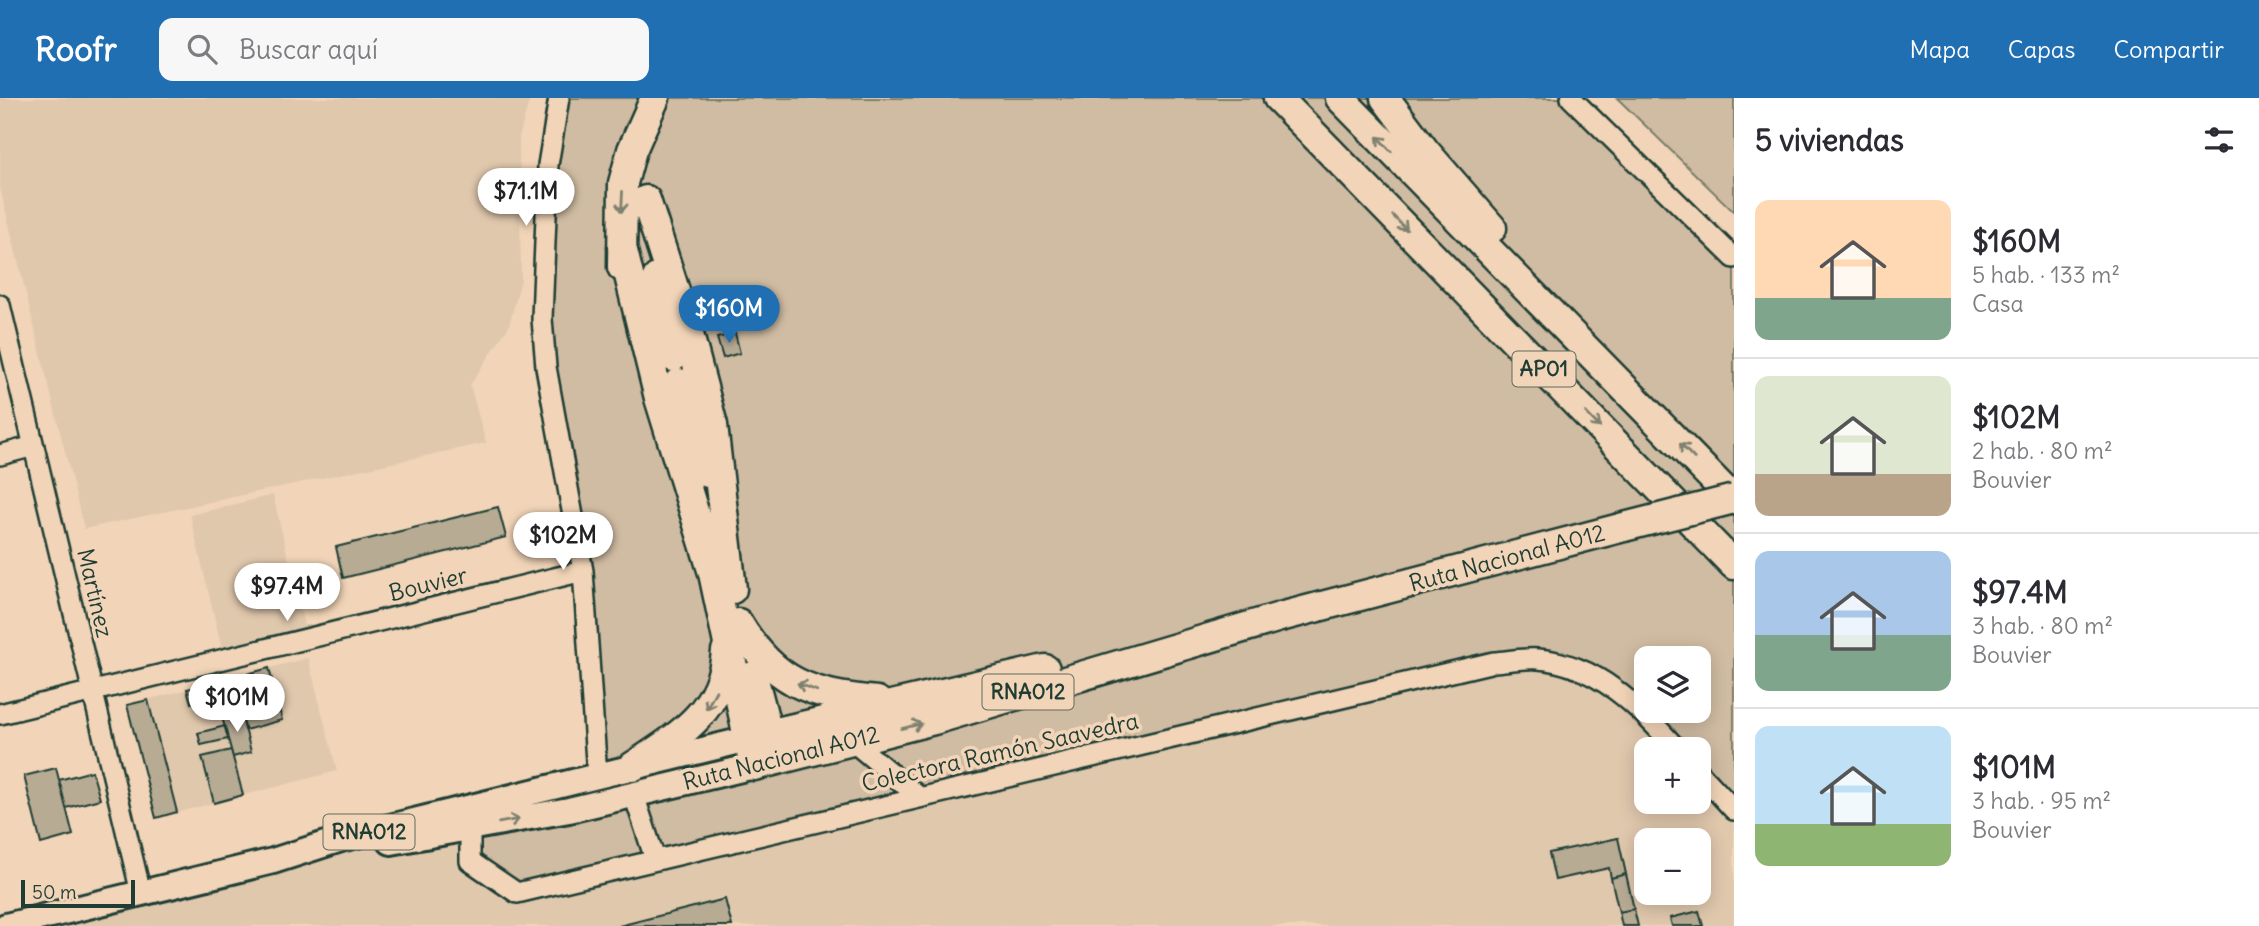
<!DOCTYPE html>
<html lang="es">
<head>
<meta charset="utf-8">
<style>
	body { margin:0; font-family:Delius,sans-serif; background:#f7f7f7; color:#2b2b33; height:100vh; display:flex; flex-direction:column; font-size:26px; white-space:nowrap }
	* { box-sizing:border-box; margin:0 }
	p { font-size:23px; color:#7c7c81 }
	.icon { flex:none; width:38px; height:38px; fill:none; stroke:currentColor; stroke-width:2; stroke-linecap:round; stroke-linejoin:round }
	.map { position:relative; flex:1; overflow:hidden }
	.panel { display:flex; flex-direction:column; background:#fff; width:525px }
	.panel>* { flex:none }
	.buttons { position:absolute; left:1634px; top:548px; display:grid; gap:14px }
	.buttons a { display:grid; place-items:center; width:77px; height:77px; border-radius:14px; background:#fff; box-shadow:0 4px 18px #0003; font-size:35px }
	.scale { position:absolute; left:21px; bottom:18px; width:114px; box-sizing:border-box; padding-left:7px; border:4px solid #1f3d34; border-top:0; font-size:19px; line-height:24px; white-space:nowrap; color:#1f3d34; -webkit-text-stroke:5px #f2d5b8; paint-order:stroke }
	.price { position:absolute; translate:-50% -60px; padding:0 16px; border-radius:24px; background:#fff; color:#222; font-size:23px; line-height:46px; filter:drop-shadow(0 2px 4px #0008) }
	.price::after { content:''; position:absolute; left:50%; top:42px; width:21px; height:16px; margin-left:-10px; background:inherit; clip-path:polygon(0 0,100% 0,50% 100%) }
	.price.current { background:#1f6fb2; color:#fff }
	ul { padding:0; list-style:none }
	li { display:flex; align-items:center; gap:21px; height:175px; padding:0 21px }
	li+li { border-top:2px solid #e1e1e2 }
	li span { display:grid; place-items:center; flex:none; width:196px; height:140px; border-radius:14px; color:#555 }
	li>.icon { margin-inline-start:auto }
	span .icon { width:84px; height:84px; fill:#fffc; stroke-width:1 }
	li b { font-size:30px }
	h2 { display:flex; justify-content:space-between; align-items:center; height:84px; padding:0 21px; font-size:30px }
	header { display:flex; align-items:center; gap:42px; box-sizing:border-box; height:98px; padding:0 35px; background:#1f6fb2; color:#fff }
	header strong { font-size:33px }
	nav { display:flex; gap:38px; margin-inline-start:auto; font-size:24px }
	.search { width:490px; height:63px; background:#f7f7f7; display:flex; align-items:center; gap:18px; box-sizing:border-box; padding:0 24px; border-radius:14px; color:#7c7c81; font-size:26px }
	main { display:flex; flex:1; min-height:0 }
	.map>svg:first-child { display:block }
	.built { fill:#e0c8ad; fill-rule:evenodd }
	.green { fill:#d0bca2; stroke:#787c6b; stroke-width:2; fill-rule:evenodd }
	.building { fill:#b7ab94; stroke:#1f3d34; stroke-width:2 }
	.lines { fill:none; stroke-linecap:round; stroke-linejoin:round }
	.minor-casing { stroke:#1f3d34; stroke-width:24 }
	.major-casing { stroke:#1f3d34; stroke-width:30 }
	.highway-casing { stroke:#1f3d34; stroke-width:33 }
	.minor { stroke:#f2d5b8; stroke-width:19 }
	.major { stroke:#f2d5b8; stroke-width:24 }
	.highway { stroke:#f2d5b8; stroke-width:28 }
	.highway-bridge-casing { stroke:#1f3d34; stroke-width:33; stroke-linecap:butt }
	.highway-bridge { stroke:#f2d5b8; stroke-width:28 }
	.oneway { stroke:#7e816f }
	.labels { text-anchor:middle; stroke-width:7; stroke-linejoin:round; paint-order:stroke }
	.shield { fill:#f2d5b8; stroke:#5e6b5c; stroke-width:2 }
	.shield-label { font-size:21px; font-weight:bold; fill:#1f3d34 }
	.street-label { font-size:23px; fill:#1f3d34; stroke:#f2d5b8 }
</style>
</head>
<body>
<header>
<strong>Roofr</strong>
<div class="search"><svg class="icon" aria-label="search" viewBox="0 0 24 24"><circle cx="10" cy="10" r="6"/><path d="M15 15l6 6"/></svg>Buscar aquí</div>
<nav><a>Mapa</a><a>Capas</a><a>Compartir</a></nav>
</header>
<main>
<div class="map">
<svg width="1734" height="828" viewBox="0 0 1734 828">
	<rect width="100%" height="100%" fill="#f2d5b8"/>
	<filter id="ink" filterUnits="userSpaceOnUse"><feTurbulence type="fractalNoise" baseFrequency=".0143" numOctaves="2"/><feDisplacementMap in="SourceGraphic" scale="14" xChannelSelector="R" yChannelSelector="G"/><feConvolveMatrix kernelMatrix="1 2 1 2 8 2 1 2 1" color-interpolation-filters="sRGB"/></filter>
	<g filter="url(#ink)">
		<!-- built -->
		<path class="built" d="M0,0H530L519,39L521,182L509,228L470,287L486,345L84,431L0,90Z
			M273,397L305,531L222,551L190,417Z
			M308,560L337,673L156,720L127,607Z
			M1494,564L1583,573L1677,651H1647V704H1699V674L1734,712V828H6L341,741ZM1647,742H1699V794H1647Z"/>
		<!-- green -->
		<path class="green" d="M559,0H1571L1734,160V712L1699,674V651H1677L1630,600L1539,561L517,795L470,763V730L597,678L583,473L546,269ZM1647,560H1699V612H1647Z
			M1617,0H1734V114Z"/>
		<!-- building -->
		<path class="building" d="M735,235L740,255L723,260L717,240Z
			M498,409L506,439L343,480L336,449Z
			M269,570L282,622L245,632L241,614L222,619L214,585Z
			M214,585L217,598L191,605L187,591Z
			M148,602L177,714L156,720L127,607Z
			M241,614L251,654L233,659L222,619Z
			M225,628L228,641L201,647L198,635Z
			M231,652L243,697L214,705L202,659Z
			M56,670L73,737L41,746L24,678Z
			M92,673L100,701L66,710L59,682Z
			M1618,740L1626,776L1611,780L1609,770L1555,782L1549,755Z
			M1626,776L1634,811L1619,814L1611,780Z
			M725,801L732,828H619Z
			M1634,811L1638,828H1622L1619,814Z
			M1699,813L1703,828H1672L1670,820Z"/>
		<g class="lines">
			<!-- minor casing -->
			<g class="minor-casing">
				<path id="minor" d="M559,0L548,67L542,221L546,269L583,473L597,678
					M1571,0L1734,160
					M0,207L141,795
					M0,357L34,348
					M0,616L583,473
					M852,643L918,698
					M1699,674L1734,712
					M634,697L655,761
					M470,730V763L517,795L1494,564C1508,563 1524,560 1538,561C1599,566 1639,610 1677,651"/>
			</g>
			<!-- major casing -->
			<g class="major-casing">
				<path id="major" d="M391,744L569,712L754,668
					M6,828L273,763L341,741L748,641"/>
			</g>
			<!-- highway casing -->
			<g class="highway-casing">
				<path id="highway" d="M1278,0L1734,467
					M1340,0L1734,402
					M1385,0L1425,53L1492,130
					M646,102L690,240L713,327L732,491
					M622,149L659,300L713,475L754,668L934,622L1280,519L1624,429
					M622,169L623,85L632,52L655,0
					M657,180L673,259
					M679,285L691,332L708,375
					M738,525C774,585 810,597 877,603
					M753,578L775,662
					M751,640L1045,571
					M632,669C677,639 722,614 726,553"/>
			</g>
			<!-- minor -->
			<use href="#minor" class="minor"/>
			<!-- major -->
			<use href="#major" class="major"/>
			<!-- highway -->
			<use href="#highway" class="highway"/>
			<!-- highway-bridge casing -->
			<g class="highway-bridge-casing">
				<path id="highway-bridge" d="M1624,429L1734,401"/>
			</g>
			<!-- highway-bridge -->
			<use href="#highway-bridge" class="highway-bridge"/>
		</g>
		<!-- one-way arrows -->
		<defs><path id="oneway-shaft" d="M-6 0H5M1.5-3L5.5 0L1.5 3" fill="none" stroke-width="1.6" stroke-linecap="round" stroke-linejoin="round" transform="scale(1.75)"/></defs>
		<g class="oneway">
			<use href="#oneway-shaft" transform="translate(1384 46) rotate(-134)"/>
			<use href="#oneway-shaft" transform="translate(622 104) rotate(93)"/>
			<use href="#oneway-shaft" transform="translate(1400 125) rotate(46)"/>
			<use href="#oneway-shaft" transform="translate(1593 322) rotate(46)"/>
			<use href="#oneway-shaft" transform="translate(1687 353) rotate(-134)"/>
			<use href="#oneway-shaft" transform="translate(807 589) rotate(-159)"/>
			<use href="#oneway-shaft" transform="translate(711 602) rotate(118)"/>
			<use href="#oneway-shaft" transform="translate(912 628) rotate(-14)"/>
			<use href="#oneway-shaft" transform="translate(509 723) rotate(-10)"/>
		</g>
	</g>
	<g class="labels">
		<!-- shield labels -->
		<g class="shield">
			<rect x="1512.5" y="253.5" width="63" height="35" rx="5"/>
			<rect x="982.5" y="576.5" width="91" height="35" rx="5"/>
			<rect x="323.5" y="716.5" width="91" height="35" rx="5"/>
		</g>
		<g class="shield-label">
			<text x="1544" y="278">AP01</text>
			<text x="1028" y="601">RNA012</text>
			<text x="369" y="741">RNA012</text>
		</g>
		<!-- street labels -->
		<g class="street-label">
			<text transform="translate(1507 460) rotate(-15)" y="8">Ruta Nacional A012</text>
			<text transform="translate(428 486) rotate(-14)" y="8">Bouvier</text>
			<text transform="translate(95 495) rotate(77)" y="8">Martínez</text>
			<text transform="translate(1000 654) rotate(-13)" y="8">Colectora Ramón Saavedra</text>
			<text transform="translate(781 660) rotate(-14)" y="8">Ruta Nacional A012</text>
		</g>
	</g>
</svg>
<div class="buttons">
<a><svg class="icon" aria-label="layers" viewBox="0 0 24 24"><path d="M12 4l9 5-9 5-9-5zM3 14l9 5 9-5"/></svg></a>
<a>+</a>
<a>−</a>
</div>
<div class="scale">50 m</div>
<b class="price" style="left:526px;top:130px">$71.1M</b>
<b class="price current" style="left:729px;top:247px">$160M</b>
<b class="price" style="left:563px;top:474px">$102M</b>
<b class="price" style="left:287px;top:525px">$97.4M</b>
<b class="price" style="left:237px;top:636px">$101M</b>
</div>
<section class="panel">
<h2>5 viviendas<svg class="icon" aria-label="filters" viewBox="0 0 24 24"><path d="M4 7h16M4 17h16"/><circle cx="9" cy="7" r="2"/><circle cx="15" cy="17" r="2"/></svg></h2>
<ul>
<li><span style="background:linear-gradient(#ffd9b3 70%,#7fa58c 0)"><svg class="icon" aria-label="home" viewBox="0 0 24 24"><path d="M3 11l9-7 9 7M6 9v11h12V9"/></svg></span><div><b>$160M</b><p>5 hab. · 133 m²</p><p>Casa</p></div></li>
<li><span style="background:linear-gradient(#dfe7d0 70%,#b9a48a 0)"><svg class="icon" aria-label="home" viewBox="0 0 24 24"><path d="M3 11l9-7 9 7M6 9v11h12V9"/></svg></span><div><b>$102M</b><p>2 hab. · 80 m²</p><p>Bouvier</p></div></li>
<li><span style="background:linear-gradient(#a9c7e8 60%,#7fa58c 0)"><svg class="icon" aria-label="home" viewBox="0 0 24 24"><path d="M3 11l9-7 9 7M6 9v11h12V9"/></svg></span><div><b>$97.4M</b><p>3 hab. · 80 m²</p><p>Bouvier</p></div></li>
<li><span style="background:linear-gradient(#bfe0f5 70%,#8fb573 0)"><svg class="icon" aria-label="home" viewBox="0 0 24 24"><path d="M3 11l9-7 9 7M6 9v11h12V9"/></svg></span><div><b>$101M</b><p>3 hab. · 95 m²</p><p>Bouvier</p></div></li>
</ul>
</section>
</main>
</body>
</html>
